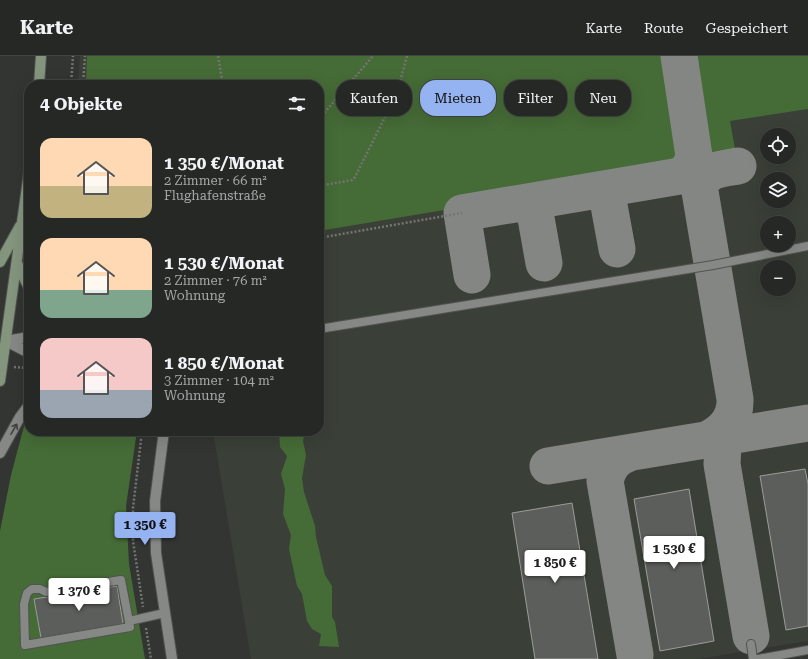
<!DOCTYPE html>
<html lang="de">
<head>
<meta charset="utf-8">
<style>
	body { margin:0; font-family:"Roboto Serif",serif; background:#323432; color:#f1f3f6; height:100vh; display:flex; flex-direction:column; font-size:15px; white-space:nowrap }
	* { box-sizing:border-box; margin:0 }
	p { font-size:13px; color:#a4a6a7 }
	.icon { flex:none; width:22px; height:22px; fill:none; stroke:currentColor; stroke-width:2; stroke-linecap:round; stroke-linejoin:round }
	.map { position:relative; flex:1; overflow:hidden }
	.panel { position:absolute; left:24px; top:24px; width:300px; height:356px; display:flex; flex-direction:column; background:#262826; border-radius:16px; box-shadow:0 4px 16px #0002,0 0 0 1px #424443 }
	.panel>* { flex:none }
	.top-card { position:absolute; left:336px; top:24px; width:380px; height:36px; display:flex; gap:8px }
	.fabs { position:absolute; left:760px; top:72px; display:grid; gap:8px }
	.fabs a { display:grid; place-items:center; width:36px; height:36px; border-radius:50%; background:#262826; box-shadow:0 4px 16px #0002,0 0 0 1px #424443; font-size:20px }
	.price { position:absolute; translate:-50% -34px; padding:0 9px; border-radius:4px; background:#fff; color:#222; font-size:13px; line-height:26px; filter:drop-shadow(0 1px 2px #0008) }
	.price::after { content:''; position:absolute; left:50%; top:24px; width:12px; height:9px; margin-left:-6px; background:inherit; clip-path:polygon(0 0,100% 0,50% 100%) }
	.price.active { background:#95b2f1; color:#111 }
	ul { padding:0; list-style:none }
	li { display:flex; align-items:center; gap:12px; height:100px; padding:0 16px }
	li span { display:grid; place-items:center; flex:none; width:112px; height:80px; border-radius:12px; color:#555 }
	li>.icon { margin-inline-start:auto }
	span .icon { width:48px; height:48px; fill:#fffc; stroke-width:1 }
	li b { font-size:17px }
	h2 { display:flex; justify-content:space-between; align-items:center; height:48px; padding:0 16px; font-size:17px }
	.pill { padding:0 14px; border-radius:16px; background:#262826; box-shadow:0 4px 16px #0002,0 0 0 1px #424443; font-size:14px; line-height:36px }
	.pill.active { background:#95b2f1; color:#111 }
	header { display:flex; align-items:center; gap:24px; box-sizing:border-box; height:56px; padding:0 20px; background:#262826; border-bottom:1px solid #424443 }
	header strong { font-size:19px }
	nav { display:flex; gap:22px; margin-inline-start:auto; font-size:14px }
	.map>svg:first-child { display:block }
	.built { fill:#3a4038; fill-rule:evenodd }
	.green { fill:#456b36 }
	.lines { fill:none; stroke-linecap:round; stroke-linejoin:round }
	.taxiway { stroke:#848684; stroke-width:37 }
	.building { fill:#5c5e5b; stroke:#9a9d99 }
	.service-casing { stroke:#515350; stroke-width:10 }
	.minor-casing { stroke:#515350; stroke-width:12 }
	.secondary-casing { stroke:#515350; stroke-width:12 }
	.path { stroke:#737572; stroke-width:2.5; stroke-dasharray:2 2; stroke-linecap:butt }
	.service { stroke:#858884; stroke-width:8 }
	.minor { stroke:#858884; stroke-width:10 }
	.secondary { stroke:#84957e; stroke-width:10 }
	.oneway { stroke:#414240 }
</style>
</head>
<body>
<header>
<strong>Karte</strong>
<nav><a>Karte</a><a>Route</a><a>Gespeichert</a></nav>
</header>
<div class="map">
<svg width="808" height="603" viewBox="0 0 808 603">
	<rect width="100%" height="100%" fill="#333532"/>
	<!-- built -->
	<path class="built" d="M80,0H808V585L698,603H251L213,375H319V29H78ZM767,79H789V101H767ZM767,123H789V145H767ZM767,167H789V189H767ZM767,211H789V233H767Z"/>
	<!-- green -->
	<path class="green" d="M87,0H663L681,109L677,113L672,116L319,175V29H86Z
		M695,0H808V53L730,65L737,104C728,105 718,109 711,102L695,5Z
		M29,360V375H137L126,450L129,508L145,603H0V475L11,419L24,370Z
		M279,375H305L303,385L306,399L302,422L304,436L315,470L316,481L325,519L332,530V561L335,566L339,591L319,590L321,578L312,573L307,565L302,538L297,530L289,493L291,479L283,458L285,433L281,418L287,400L280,391Z"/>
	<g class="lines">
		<!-- taxiway -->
		<path class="taxiway" d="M679,0L694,100L735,343C736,363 724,376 706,384
			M699,132C705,113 720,113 738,110
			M606,133L617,193
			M533,145L544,207
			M472,219L462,157L680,120C689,114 691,110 694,100
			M734,359L723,390L722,408L751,580
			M629,397C615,402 608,411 605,425L635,599
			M548,410L808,367"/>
	</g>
	<!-- building -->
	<path class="building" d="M805,413L808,428V570L786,574L760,420Z
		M689,433L714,585L660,595L634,443Z
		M572,447L598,603H535L512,457Z
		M117,530L123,568L41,582L34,543Z"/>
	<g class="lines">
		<!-- service casing -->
		<g class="service-casing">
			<path id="service" d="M319,273L713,209L808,190
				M121,524L130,571L25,589L24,548L27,537L32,533H40L46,536Z
				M129,565L165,557
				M751,588L753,603
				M758,603L808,594"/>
		</g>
		<!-- minor casing -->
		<g class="minor-casing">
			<path id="minor" d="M6,285L29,297
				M6,285L29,281
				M164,375L155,445L156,497L172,603
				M0,397L20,361L29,349"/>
		</g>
		<!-- secondary casing -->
		<g class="secondary-casing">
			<path id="secondary" d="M39,29L41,0
				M0,206L20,170
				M17,207L29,232
				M0,325L29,116"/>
		</g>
		<!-- path -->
		<path class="path" d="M218,0L223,29
			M71,29L73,0
			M83,29L85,0
			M319,63L373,0
			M319,130L352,124L355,121L389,53L399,29L407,0
			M319,182L462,157
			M14,311L29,312
			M142,375L133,452V485L143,551
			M146,572L151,603"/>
		<!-- service -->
		<use href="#service" class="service"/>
		<!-- minor -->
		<use href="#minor" class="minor"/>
		<!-- secondary -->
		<use href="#secondary" class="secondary"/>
	</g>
	<!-- one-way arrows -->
	<defs><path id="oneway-shaft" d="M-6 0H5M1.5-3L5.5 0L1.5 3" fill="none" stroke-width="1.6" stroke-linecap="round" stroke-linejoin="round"/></defs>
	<use class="oneway" href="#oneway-shaft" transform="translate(14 373) rotate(-60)"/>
</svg>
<div class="fabs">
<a><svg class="icon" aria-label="locate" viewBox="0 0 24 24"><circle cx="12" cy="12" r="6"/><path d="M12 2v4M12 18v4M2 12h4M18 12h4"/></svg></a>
<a><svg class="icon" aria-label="layers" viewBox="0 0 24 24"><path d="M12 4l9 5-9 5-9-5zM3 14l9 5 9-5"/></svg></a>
<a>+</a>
<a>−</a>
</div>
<b class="price active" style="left:145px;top:490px">1 350 €</b>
<b class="price" style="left:674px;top:514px">1 530 €</b>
<b class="price" style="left:555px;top:528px">1 850 €</b>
<b class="price" style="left:79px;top:556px">1 370 €</b>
<div class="top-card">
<a class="pill">Kaufen</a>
<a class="pill active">Mieten</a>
<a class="pill">Filter</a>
<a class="pill">Neu</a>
</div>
<section class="panel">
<h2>4 Objekte<svg class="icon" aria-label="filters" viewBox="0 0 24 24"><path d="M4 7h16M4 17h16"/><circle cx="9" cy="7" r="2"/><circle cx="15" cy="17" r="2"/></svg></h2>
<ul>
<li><span style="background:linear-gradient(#ffd9b3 60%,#c2b280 0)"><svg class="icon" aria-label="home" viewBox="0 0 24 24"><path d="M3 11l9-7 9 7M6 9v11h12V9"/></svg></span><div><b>1 350 €/Monat</b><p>2 Zimmer · 66 m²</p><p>Flughafenstraße</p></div></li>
<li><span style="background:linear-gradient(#ffd9b3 65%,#7fa58c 0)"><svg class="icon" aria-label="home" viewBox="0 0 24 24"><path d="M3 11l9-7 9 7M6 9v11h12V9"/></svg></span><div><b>1 530 €/Monat</b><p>2 Zimmer · 76 m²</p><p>Wohnung</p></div></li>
<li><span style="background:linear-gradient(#f6c9c9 65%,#9aa5b1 0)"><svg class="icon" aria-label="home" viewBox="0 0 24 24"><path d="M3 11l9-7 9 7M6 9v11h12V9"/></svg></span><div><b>1 850 €/Monat</b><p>3 Zimmer · 104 m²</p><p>Wohnung</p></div></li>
</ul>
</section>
</div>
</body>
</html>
